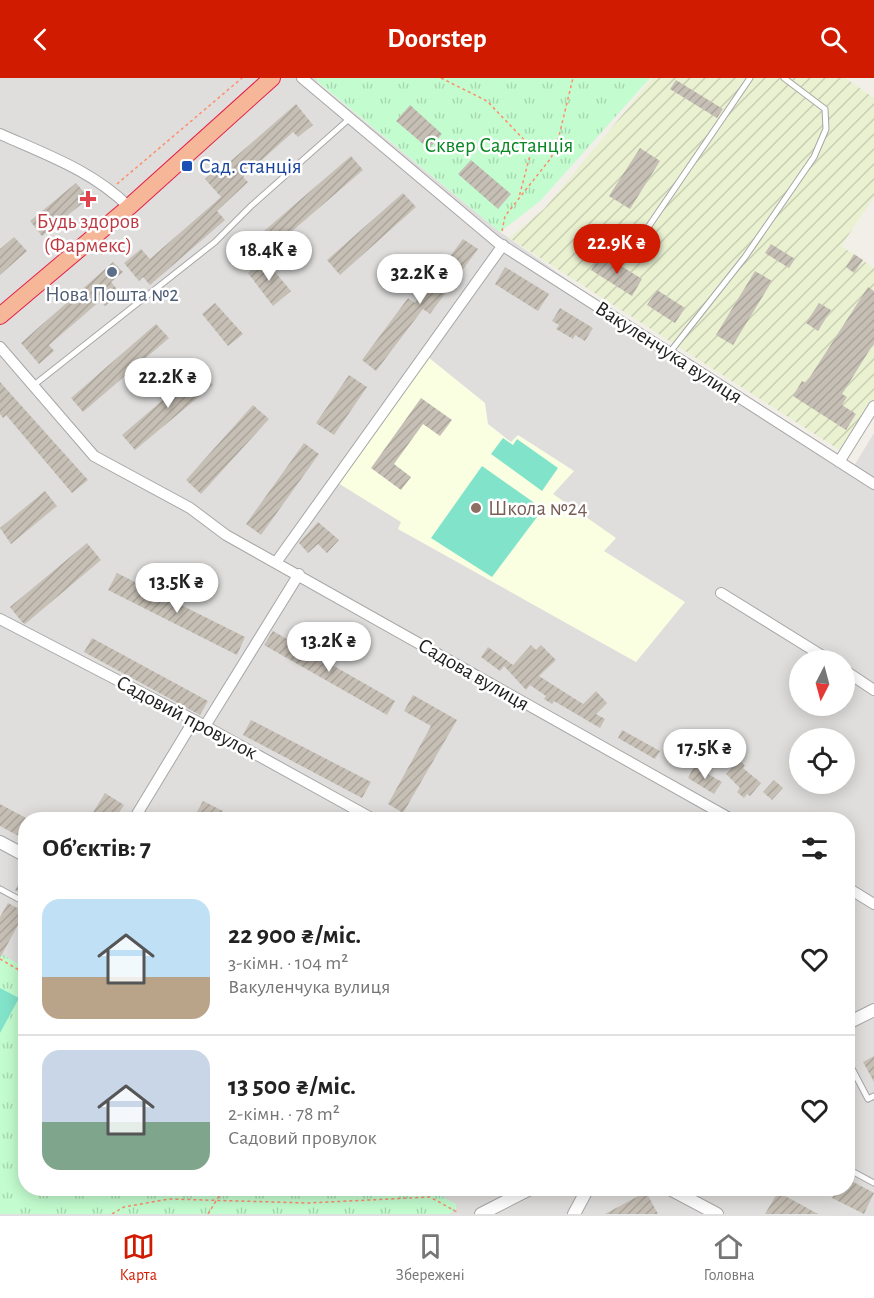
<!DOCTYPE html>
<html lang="uk">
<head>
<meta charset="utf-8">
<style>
	body { margin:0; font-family:"Alegreya Sans",sans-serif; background:#f6f6f6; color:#222; height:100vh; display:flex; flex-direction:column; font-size:22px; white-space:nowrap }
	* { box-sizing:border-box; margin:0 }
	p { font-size:20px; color:#767676 }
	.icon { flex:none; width:33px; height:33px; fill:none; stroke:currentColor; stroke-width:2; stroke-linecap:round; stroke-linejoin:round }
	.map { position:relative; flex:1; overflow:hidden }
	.drawer { position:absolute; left:18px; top:734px; width:837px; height:384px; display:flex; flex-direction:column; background:#fff; border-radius:24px; box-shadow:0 3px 15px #0003 }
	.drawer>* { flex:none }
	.needle { width:39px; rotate:186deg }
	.controls { position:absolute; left:789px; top:572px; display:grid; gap:12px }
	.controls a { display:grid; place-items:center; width:66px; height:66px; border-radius:50%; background:#fff; box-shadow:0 3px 15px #0003; font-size:30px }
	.price { position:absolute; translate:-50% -51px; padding:0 14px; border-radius:21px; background:#fff; color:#222; font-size:20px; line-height:39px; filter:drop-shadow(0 2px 3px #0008) }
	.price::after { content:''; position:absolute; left:50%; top:36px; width:18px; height:14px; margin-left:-9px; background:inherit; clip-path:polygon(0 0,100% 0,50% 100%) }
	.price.active { background:#d11b00; color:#fff }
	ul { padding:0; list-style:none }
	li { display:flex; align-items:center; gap:18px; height:150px; padding:0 24px }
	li+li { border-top:2px solid #e0e0e0 }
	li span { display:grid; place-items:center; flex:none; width:168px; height:120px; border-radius:18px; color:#555 }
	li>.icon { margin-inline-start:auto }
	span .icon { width:72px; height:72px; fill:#fffc; stroke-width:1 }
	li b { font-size:26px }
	h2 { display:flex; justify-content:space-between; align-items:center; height:72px; padding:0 24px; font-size:26px }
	header { display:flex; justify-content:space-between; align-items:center; height:78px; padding:0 24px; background:#d11b00; color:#fff; font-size:27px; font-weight:700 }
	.tab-bar { display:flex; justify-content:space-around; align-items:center; height:84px; border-top:2px solid #e0e0e0; background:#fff; font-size:16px; color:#767676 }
	.tab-bar a { display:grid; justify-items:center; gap:3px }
	.tab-bar .active { color:#d11b00 }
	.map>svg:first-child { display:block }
	.residential { fill:#dfdedd; fill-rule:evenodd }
	.education { fill:#fbffe2 }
	.farmland { fill:url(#farmland-furrows) }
	.park { fill:url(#park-tufts) }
	.pitch { fill:#81e4ca }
	.building { fill:url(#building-hatch) }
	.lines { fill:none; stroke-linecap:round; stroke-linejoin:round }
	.service-casing { stroke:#a7a7a7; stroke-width:7 }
	.minor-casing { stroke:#a7a7a7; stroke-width:12 }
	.tertiary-casing { stroke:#a7a7a7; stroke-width:14 }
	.trunk-casing { stroke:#e41f49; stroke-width:18 }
	.path { stroke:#ff8c6a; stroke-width:1.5; stroke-dasharray:3 3; stroke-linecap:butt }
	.service { stroke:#fff; stroke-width:5 }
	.minor { stroke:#fff; stroke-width:10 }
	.tertiary { stroke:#fff; stroke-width:12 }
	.trunk { stroke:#f6b698; stroke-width:16 }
	.transit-dot { fill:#1a4fb4; stroke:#fff; stroke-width:2 }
	.health-dot { fill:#e0444e; stroke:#fff; stroke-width:2 }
	.service-dot { fill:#5c6f8a; stroke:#fff; stroke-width:2 }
	.education-dot { fill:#8d6e63; stroke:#fff; stroke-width:2 }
	.labels { text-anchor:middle; stroke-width:5; stroke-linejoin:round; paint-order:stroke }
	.park-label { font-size:21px; fill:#068721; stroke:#fff }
	.transit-label { font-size:21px; fill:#164399; stroke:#fff; text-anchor:start }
	.health-label { font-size:21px; fill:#be3a42; stroke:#fff }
	.service-label { font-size:21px; fill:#4e5e75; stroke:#fff }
	.street-label { font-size:21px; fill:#202020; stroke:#fff }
	.education-label { font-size:21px; fill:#785e54; stroke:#fff; text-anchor:start }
</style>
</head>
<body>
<header><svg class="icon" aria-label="back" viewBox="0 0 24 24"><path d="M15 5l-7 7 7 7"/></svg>Doorstep<svg class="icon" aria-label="search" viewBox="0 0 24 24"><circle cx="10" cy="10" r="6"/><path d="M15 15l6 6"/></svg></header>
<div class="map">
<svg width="874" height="1136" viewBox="0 0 874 1136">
	<defs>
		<pattern id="farmland-furrows" width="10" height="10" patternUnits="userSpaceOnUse" patternTransform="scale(1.5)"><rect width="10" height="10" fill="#eaf1d1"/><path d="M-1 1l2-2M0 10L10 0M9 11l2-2" fill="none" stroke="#c8ceb3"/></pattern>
		<pattern id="park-tufts" width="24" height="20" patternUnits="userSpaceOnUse" patternTransform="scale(1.5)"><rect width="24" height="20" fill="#c3fccf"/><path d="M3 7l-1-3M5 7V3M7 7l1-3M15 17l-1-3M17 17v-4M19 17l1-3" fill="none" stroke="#a7d8b1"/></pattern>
		<pattern id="building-hatch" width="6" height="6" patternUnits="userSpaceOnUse" patternTransform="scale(1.5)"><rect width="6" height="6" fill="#c6bfb5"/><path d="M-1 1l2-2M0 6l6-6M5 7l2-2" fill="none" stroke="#aaa49b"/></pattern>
	</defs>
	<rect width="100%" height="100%" fill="#f1efe7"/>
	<!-- residential -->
	<path class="residential" d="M0,0H316L318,5L500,154L670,274L851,393L874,355V1136H0ZM800,582H844V627H800ZM800,660H844V705H800ZM26,741H848V1110H26Z"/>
	<!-- education -->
	<path class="education" d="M428,279L485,325L488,346L511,364L518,357L574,393L553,416L616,460L604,473L685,524L636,584L398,451L401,444L338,405Z"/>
	<!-- farmland -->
	<path class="farmland" d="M653,0H845L874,20V119L841,168L874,190V339L849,378L509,160L544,131Z"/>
	<!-- park -->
	<path class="park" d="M316,0H650L540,123L500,154L318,4Z
		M0,875L25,890L26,1110H427L456,1126V1132L449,1136H0Z"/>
	<!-- pitch -->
	<path class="pitch" d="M503,360L513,367L517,361L558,390L542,413L491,376Z
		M482,388L543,431L492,499L431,460Z
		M0,910L19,920L0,955Z"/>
	<!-- building -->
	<path class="building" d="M676,2L723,31L717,40L670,11Z
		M296,26L313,47L298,59L293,54L243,99L248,104L217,133L225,142L150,207L143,199L139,203L124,185L141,171L150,181L221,119L205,101L214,93L216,96Z
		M410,27L442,56L429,71L396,43Z
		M640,70L660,83L630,131L609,118Z
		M351,78L363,92L276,167L264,153Z
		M471,82L511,116L498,131L458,96Z
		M76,105L89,120L42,158L30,143Z
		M403,115L416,129L340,197L327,182Z
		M14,159L27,173L0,197V171Z
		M463,161L478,171L430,236L423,231L376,293L362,282L408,220L415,225Z
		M771,166L795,181L789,190L765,175Z
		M602,176L642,201L632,218L591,192Z
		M854,176L863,182L854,195L846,189Z
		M264,181L291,213L273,228L248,195Z
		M113,184L123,194L111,204L120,215L105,228L100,223L49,267L54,273L39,286L21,265Z
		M505,189L549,216L538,233L495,206Z
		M755,193L772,203L733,267L716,257Z
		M868,209L874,213V265L842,316L847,319L842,327L856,336L846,352L793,318L802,303L806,305Z
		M657,212L685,230L675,245L647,227Z
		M215,225L243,256L228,268L202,236Z
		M819,225L831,232L818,253L806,245Z
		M560,230L593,250L585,263L575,257L573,261L556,251L559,247L552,243Z
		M156,246L169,260L83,334L71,320Z
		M199,291L213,307L135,372L122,357Z
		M349,297L367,309L334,357L316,345Z
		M0,304L88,402L72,415L6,337L3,340L0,336Z
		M421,320L452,342L440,358L423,346L394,386L411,399L401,412L371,390Z
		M253,327L269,341L201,416L186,402Z
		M304,365L319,376L261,457L246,446Z
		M45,413L57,428L11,466L0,450Z
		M318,444L339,462L327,475L318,466L308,475L299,465Z
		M87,465L101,482L25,546L22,544L10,529Z
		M117,495L245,559L237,577L108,512Z
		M273,553L395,623L387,637L264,567Z
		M92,560L208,623L200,637L84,574Z
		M531,567L536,572L541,567L556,582L539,598L583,626L596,613L607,625L596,636L605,641L600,650L554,623L552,626L544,621L546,618L530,607L526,612L504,588L500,593L481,579L488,569L513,587Z
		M413,617L457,642L403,735L388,726L431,648L404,633Z
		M251,642L371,704L362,720L243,657Z
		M622,652L660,673L655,681L618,660Z
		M685,659L694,665L681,683L673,677Z
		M740,682L745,688L743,690L761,705L750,718L747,716L744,720L737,714L740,710L726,696Z
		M694,688L722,704L714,716L688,700Z
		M774,702L783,710L772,722L763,714Z
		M105,715L124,727L115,741H89Z
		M203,723L223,733L218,741H193Z
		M0,726L26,740V762L0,748Z
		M26,794V818L15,812Z
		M8,825L25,834L0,880V839Z
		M874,978V1004L863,984Z
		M848,1101L874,1115L864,1136L832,1120L837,1110H848Z
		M646,1114L658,1136H605Z
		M778,1114L818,1136H765Z"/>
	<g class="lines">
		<!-- service casing -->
		<g class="service-casing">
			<path id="service" d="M638,164L750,0
				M670,274L745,179L814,79L826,51L825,31L784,0
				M34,307L215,164L251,128L349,41
				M0,811L26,825
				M848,983L868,1021L874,1018
				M848,1091L874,1105"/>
		</g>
		<!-- minor casing -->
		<g class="minor-casing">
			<path id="minor" d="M302,0L497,164L874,406
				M0,56C45,76 93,93 129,129
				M0,269L94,378L190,430L226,457L731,741
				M839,384L874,328
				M277,483L503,167
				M721,515L829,582
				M0,541L194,642L373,741
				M844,592L874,612
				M205,648L299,496
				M134,741L194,642
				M848,810L874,826"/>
		</g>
		<!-- tertiary casing -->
		<g class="tertiary-casing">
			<path id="tertiary" d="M0,764L26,778
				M848,945L874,932
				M668,1110L717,1136
				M481,1136L532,1110
				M574,1136L588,1110"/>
		</g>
		<!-- trunk casing -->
		<g class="trunk-casing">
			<path id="trunk" d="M0,238L129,129L272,0"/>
		</g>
		<!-- path -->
		<path class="path" d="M441,0L487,23L532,70L519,119
			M117,106L242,0
			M502,153L505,138L551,80L558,62L573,0
			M0,881L26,896
			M413,1110L429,1119
			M112,1136L124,1129L169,1121L308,1125L430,1119L457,1134
			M208,1136L224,1110"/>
		<!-- service -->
		<use href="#service" class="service"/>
		<!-- minor -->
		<use href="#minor" class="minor"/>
		<!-- tertiary -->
		<use href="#tertiary" class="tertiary"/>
		<!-- trunk -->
		<use href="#trunk" class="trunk"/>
	</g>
	<!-- markers -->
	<rect class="transit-dot" x="181" y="82" width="12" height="12" rx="3"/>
	<path class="health-dot" d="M85 112h6v6h6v6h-6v6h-6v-6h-6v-6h6z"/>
	<circle class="service-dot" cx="112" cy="194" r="6"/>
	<circle class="education-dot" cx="476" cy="430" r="6"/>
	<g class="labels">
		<!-- park labels -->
		<g class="park-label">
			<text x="499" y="74">Сквер Садстанція</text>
		</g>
		<!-- transit labels -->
		<g class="transit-label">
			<text x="199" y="95">Сад. станція</text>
		</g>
		<!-- health labels -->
		<g class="health-label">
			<text x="88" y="150">Будь здоров<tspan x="88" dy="24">(Фармекс)</tspan></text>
		</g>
		<!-- service labels -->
		<g class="service-label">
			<text x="112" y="223">Нова Пошта №2</text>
		</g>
		<!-- street labels -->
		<g class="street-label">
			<text transform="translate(669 274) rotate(33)" y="7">Вакуленчука вулиця</text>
			<text transform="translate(474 596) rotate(30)" y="7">Садова вулиця</text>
			<text transform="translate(187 639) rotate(28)" y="7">Садовий провулок</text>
		</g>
		<!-- education labels -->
		<g class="education-label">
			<text x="488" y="437">Школа №24</text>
		</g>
	</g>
</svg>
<div class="controls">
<a><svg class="needle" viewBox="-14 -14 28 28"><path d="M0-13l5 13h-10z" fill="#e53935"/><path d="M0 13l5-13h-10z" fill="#767676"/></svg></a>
<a><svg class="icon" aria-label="locate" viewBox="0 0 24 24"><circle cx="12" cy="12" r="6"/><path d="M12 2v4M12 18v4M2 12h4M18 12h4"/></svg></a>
</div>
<b class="price active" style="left:617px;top:197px">22.9K ₴</b>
<b class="price" style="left:269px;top:204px">18.4K ₴</b>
<b class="price" style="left:420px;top:227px">32.2K ₴</b>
<b class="price" style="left:168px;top:331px">22.2K ₴</b>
<b class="price" style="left:177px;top:536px">13.5K ₴</b>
<b class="price" style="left:329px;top:595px">13.2K ₴</b>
<b class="price" style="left:705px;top:702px">17.5K ₴</b>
<section class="drawer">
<h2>Об’єктів: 7<svg class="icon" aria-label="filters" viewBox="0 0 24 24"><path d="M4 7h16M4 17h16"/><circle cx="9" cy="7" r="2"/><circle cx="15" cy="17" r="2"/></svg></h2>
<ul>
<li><span style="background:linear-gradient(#bfe0f5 65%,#b9a48a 0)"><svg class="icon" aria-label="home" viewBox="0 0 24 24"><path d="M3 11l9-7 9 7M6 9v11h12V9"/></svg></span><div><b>22 900 ₴/міс.</b><p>3-кімн. · 104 m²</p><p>Вакуленчука вулиця</p></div><svg class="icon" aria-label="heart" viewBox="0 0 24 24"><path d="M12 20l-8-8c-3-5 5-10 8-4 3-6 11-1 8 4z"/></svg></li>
<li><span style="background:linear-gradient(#c9d6e8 60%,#7fa58c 0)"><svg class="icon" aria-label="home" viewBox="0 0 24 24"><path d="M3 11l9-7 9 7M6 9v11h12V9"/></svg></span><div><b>13 500 ₴/міс.</b><p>2-кімн. · 78 m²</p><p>Садовий провулок</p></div><svg class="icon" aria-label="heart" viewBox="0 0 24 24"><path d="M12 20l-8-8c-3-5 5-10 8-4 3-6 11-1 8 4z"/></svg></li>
</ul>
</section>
</div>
<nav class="tab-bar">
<a class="active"><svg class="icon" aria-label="map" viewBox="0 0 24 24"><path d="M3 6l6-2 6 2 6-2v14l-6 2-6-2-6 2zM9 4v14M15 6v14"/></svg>Карта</a>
<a><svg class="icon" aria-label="saved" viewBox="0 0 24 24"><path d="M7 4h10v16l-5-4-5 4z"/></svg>Збережені</a>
<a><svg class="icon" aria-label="home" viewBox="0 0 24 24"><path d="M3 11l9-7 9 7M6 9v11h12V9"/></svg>Головна</a>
</nav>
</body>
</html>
